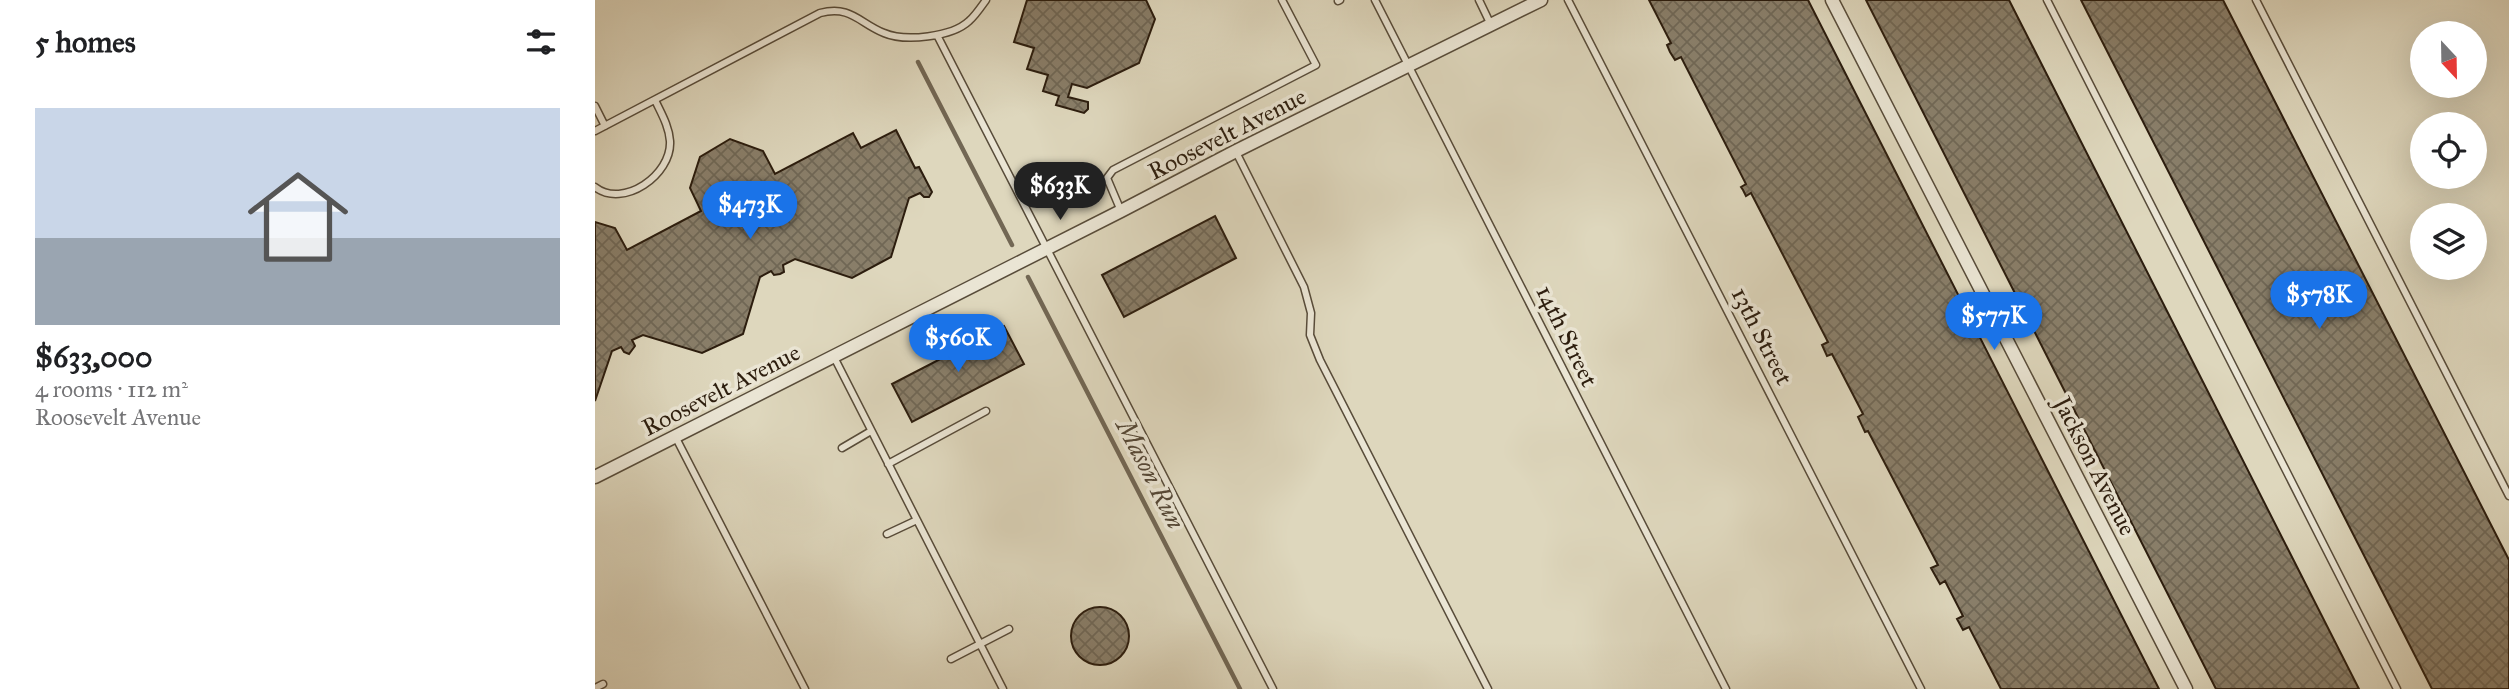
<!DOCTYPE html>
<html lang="en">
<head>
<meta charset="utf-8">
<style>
	body { margin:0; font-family:"IM FELL Great Primer",serif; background:#f6f6f6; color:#202124; height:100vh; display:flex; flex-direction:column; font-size:26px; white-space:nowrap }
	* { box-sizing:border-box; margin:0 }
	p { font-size:23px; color:#757577 }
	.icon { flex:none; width:38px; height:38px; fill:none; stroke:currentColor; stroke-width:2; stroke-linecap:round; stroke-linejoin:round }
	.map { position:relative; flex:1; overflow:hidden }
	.sheet { display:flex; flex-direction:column; background:#fff; width:595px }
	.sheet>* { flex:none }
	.needle { width:46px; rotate:158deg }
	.controls { position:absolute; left:1815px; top:21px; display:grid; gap:14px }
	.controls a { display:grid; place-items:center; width:77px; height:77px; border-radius:50%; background:#fff; box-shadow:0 7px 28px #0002; font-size:35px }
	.price { position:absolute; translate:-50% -60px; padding:0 16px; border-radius:24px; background:#1a73e8; color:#fff; font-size:23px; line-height:46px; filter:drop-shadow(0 2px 4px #0008) }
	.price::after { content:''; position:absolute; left:50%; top:42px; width:21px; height:16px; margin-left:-10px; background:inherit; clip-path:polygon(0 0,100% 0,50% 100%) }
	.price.current { background:#222; color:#fff }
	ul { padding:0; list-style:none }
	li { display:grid; align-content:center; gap:14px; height:371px; padding:0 35px }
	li+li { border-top:2px solid #e0e0e0 }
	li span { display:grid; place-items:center; height:217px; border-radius:0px; color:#555 }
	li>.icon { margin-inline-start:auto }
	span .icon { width:126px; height:126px; fill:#fffc; stroke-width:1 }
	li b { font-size:30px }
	h2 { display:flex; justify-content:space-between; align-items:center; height:84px; padding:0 35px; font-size:30px }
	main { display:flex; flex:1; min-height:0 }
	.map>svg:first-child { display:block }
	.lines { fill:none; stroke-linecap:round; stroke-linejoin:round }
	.stream { stroke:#726754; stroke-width:4.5 }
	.building { fill:url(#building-cross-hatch); stroke:#2c1d0e; stroke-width:2 }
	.service-casing { stroke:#584c3a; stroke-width:9 }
	.minor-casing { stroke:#584c3a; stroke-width:15 }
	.service { stroke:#eae5d4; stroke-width:6 }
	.minor { stroke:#eae5d4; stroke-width:12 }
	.labels { text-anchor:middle; stroke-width:7; stroke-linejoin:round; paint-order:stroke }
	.street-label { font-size:24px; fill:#2c1d0e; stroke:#eae5d4 }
	.water-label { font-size:26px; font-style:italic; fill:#554837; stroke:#eae5d4 }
</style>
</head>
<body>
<main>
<section class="sheet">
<h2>5 homes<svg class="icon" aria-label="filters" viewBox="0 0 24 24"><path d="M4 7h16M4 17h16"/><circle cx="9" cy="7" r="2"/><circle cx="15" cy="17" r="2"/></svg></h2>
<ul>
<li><span style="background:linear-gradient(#c9d6e8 60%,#9aa5b1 0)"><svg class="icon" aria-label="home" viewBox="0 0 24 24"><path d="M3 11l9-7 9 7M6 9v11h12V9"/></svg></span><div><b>$633,000</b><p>4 rooms · 112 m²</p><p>Roosevelt Avenue</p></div></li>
</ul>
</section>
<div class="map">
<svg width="1914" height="689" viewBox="0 0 1914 689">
	<defs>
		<pattern id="building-cross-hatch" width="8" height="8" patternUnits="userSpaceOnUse" patternTransform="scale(1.75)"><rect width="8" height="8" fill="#897e69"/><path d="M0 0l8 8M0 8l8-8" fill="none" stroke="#706755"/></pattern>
	</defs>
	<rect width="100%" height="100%" fill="#ded7bd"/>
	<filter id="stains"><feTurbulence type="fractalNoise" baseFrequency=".00286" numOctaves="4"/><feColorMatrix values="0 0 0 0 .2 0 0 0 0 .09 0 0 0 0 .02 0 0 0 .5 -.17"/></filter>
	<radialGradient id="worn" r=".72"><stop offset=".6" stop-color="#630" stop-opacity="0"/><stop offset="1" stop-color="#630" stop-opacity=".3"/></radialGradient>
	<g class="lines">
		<!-- stream -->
		<path class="stream" d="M323,62L417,245
			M433,277L645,689"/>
	</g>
	<!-- building -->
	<path class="building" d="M432,0H551L560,19L544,63L492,88L477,84L473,97L493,102V109L489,113L461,105L464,96L448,91L453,75L432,69L439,48L419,42Z
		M1054,0H1213L1564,689H1406L1374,627L1368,630L1362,619L1368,616L1350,581L1345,584L1336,568L1343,565L1273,431L1270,432L1263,417L1268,414L1237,354L1232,356L1227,345L1233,342L1156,193L1151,196L1148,190L1146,187L1151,184L1086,57L1080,60L1075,52L1072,45L1076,43Z
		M1271,0H1414L1764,689H1621Z
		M1486,0H1628L1914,560V689H1837Z
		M301,130L320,168L324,167L337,192L334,197H329L325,193L314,198L296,257L257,278L200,259L188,265L189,272L185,274L179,275L176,271L165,277L148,334L107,353L48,335L37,340L40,346L34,354L29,352L26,347L17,351L0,401V222L20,228L32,250L106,211L95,188L105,157L135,139L168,151L180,174L258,133L266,148Z
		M620,216L641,258L529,317L507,275Z
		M409,326L429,364L317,422L297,384Z
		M476 636a29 29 0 1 1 58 0a29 29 0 1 1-58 0Z"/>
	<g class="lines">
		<!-- service casing -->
		<g class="service-casing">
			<path id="service" d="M780,0L1131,689
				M884,0L896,25
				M973,0L1326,689
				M1452,0L1802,689
				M1661,0L1914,496
				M743,1L745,0
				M342,35L678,689
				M0,106L10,126
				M0,131L225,13C256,5 264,23 289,33C310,42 357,37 374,21C380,16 386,7 391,0
				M641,152L709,287L716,313L715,335L725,360L893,689
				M0,187C28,209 77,175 75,141C74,126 66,113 60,100
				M526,211L512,178L518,170L721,65L687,0
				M239,357L408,689
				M80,436L210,689
				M247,448L276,431
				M293,464L391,411
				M292,534L322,520
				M356,659L414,629
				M0,688L8,684"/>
		</g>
		<!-- minor casing -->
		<g class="minor-casing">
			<path id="minor" d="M1237,0L1591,689
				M0,477L526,211L641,151L946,0"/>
		</g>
		<!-- service -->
		<use href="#service" class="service"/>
		<!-- minor -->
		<use href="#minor" class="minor"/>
	</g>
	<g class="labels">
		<!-- street labels -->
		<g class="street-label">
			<text transform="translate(632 134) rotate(-27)" y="8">Roosevelt Avenue</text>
			<text transform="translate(972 336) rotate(64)" y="8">14th Street</text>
			<text transform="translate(1167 336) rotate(63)" y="8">13th Street</text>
			<text transform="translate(126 390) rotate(-27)" y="8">Roosevelt Avenue</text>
			<text transform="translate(1500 466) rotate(63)" y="8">Jackson Avenue</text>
		</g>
		<!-- water labels -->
		<g class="water-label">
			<text transform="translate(556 474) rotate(63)" y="9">Mason Run</text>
		</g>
	</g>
	<rect width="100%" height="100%" filter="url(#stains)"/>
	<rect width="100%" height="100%" fill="url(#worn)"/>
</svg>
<div class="controls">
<a><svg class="needle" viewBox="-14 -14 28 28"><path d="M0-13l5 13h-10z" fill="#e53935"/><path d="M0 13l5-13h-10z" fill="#757577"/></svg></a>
<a><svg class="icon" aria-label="locate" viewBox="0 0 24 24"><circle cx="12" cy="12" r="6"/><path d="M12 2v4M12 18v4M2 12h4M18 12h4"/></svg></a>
<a><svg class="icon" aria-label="layers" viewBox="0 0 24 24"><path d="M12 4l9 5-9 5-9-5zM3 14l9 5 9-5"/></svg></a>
</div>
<b class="price current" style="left:465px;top:222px">$633K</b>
<b class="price" style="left:155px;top:241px">$473K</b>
<b class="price" style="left:1724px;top:331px">$578K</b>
<b class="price" style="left:1399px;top:352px">$577K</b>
<b class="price" style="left:363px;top:374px">$560K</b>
</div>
</main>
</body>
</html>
